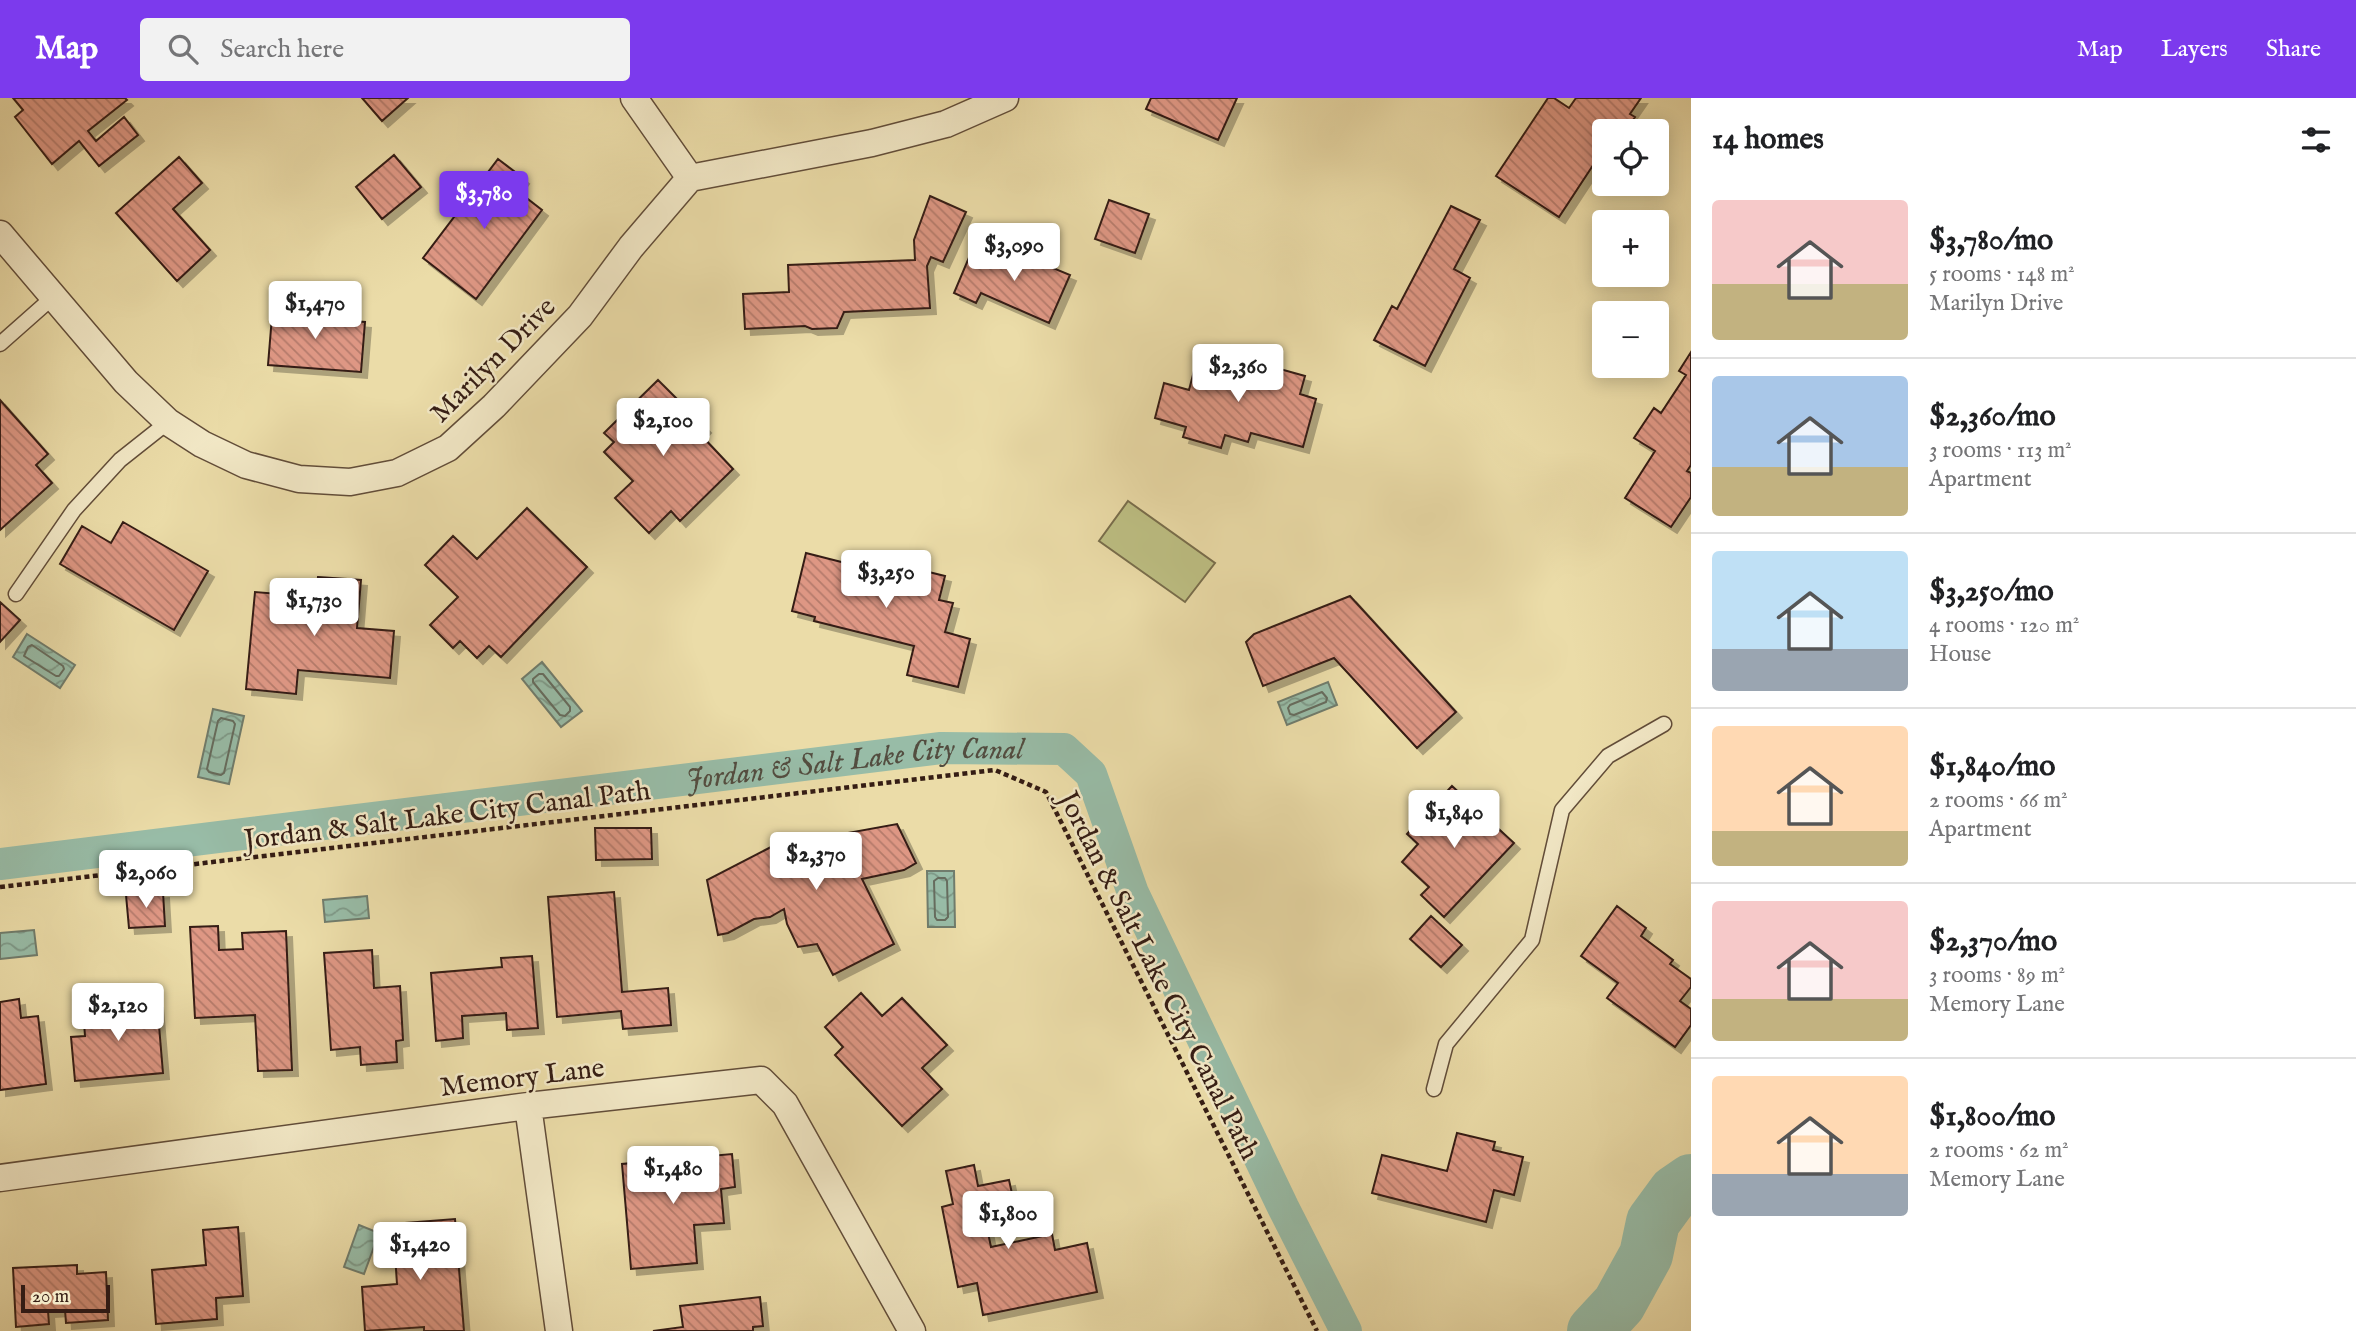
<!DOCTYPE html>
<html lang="en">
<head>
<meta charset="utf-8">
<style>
	body { margin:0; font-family:"IM FELL English",serif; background:#f2f2f2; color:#202124; height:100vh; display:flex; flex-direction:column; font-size:26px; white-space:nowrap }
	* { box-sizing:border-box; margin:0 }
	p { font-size:23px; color:#757577 }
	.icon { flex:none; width:38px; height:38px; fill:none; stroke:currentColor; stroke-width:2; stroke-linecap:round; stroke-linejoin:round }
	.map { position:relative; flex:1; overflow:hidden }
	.side { display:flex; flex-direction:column; background:#fff; width:665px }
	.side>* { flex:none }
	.tools { position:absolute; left:1592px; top:21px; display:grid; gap:14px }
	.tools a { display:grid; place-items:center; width:77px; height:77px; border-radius:7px; background:#fff; box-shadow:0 4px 18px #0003; font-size:35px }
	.scale { position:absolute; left:21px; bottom:18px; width:89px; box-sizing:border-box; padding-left:7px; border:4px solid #351d14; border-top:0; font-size:19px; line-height:24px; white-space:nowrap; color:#351d14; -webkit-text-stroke:5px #f2e8c6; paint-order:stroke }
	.price { position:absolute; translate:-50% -60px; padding:0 16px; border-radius:7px; background:#fff; color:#222; font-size:23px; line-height:46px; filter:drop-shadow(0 2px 4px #0008) }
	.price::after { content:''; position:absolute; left:50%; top:42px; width:21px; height:16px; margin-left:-10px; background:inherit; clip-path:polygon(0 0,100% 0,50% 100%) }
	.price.current { background:#7c3aed; color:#fff }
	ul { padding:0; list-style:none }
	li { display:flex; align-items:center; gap:21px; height:175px; padding:0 21px }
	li+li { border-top:2px solid #e0e0e0 }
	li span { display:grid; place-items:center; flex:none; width:196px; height:140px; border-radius:7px; color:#555 }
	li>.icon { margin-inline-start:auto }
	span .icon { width:84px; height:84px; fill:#fffc; stroke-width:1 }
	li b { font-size:30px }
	h2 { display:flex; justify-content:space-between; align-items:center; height:84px; padding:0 21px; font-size:30px }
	header { display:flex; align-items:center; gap:42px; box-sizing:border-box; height:98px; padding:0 35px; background:#7c3aed; color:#fff }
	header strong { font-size:33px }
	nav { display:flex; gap:38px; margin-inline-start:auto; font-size:24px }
	.search { width:490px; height:63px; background:#f2f2f2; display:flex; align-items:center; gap:18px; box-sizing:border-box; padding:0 24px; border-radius:7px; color:#757577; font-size:26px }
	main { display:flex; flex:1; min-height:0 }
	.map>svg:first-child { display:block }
	.green { fill:#bdbf83; stroke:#796e4c; stroke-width:2 }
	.water { fill:url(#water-waves); stroke:#707c6c; stroke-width:2 }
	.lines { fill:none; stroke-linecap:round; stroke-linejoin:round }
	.shore { stroke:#666c5e; stroke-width:2 }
	.canal { stroke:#98bca7; stroke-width:32 }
	.river { stroke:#98bca7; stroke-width:54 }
	.building { fill:url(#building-back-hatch); stroke:#351d14; stroke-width:2; filter:url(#shadow) }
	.service-casing { stroke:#624d39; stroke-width:17 }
	.minor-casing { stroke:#624d39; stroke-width:29 }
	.path { stroke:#351d14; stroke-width:4.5; stroke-dasharray:5 3.5; stroke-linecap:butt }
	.service { stroke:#f2e8c6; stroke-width:14 }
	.minor { stroke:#f2e8c6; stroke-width:26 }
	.labels { text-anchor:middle; stroke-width:5; stroke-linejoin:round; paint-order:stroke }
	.street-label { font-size:28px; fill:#351d14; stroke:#f2e8c6 }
	.water-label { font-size:30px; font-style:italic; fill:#534d40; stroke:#f2e8c6 }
</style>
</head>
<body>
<header>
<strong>Map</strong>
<div class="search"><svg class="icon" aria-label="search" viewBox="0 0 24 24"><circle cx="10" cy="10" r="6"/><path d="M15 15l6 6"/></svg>Search here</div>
<nav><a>Map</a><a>Layers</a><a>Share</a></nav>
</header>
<main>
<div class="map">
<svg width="1691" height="1233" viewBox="0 0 1691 1233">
	<defs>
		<pattern id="water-waves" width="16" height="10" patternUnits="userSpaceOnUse" patternTransform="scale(1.75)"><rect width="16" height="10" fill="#98bca7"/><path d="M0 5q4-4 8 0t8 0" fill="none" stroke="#7d9887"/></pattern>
		<pattern id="building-back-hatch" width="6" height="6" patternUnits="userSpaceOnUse" patternTransform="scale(1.75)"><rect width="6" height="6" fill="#de9784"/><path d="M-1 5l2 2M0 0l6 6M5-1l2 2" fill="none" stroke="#b57b6b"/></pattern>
		<filter id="shadow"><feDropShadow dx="6" dy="6" stdDeviation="0" flood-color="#0004"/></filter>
	</defs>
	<rect width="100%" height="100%" fill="#ebdca8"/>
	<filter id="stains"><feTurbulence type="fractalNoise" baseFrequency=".00286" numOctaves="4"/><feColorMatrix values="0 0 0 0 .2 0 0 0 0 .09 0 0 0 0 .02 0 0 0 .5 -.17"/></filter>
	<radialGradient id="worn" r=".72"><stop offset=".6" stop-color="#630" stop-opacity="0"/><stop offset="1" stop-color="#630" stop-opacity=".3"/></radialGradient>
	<!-- green -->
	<path class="green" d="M1128,403L1215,465L1185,504L1099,443Z"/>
	<!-- water -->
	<path class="water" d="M27,536L75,567L60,590L13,559Z
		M542,564L582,613L561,629L522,581Z
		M1328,584L1337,607L1287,627L1278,604Z
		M213,611L244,618L229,686L198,679Z
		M927,773H954L955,829H928Z
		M367,798L369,820L325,824L323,802Z
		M34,832L37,857L0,861V835Z
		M359,1127L379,1135L364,1176L344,1169Z"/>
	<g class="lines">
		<!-- shore -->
		<path class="shore" d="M32,547L63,568L64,571L59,578H56L24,558L28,549Z
			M539,576H543L570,609V613L565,618L560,617L533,584V581Z
			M1322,594L1327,600L1326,604L1294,617L1290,616L1288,610L1290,607Z
			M221,620L233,623L235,626L224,675L221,677L209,674L207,671L218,623Z
			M938,780H945L947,783L948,819L945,822H937L935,819L934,783Z"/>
		<!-- canal -->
		<path class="canal" id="s1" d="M0,766L941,650L1064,651L1091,676L1133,795L1283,1109L1346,1233"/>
		<!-- river -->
		<path class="river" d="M1594,1233L1619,1206L1646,1157L1653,1124L1675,1094L1691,1083"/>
	</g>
	<!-- building -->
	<path class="building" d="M13,0H125L127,2L88,33L96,43L124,19L138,37L99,68L79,43L52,66L15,19L23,12Z
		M362,0H408L382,23Z
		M1151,0H1237L1218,42L1146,11Z
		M1548,0H1554L1569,10L1576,0H1641L1630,16L1635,19L1626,33H1605V49L1559,119L1496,78Z
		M394,57L421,89L382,121L356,89Z
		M179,59L202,85L173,111L210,152L177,183L116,115Z
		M498,61L523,80L515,91L542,112L476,201L423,160Z
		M930,98L966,114L943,164L931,159L927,168L930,210L844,214L837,230L812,231L805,228L745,231L743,196L789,194L788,167L915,162L914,142Z
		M1109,102L1149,116L1135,155L1095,141Z
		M1451,108L1480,122L1454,171L1470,180L1425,268L1374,242L1392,208L1397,211Z
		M1000,148L1070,177L1049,225L981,195L976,205L954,195L970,157L992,166Z
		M273,206L315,210L314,220L365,224L361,274L268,267Z
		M1199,254L1237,264L1234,278L1246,282L1251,263L1305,278L1300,296L1316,301L1303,349L1251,335L1248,344L1225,337L1221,350L1183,339L1186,329L1155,320L1164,285L1189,292Z
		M1691,254V367L1687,373L1691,375V399L1671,429L1625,400L1655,353L1634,340L1654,310L1661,315L1686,277L1679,273Z
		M658,282L705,329L699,335L733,371L680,423L671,413L649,435L615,400L633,383L604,354L614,344L604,335Z
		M0,302L48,356L36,367L52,385L0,432Z
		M527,410L587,469L501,559L489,548L477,560L460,543L453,550L430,527L458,499L425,467L453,438L477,461Z
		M123,424L208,473L174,532L60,466L82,428L111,445Z
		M806,455L869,471L872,460L945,478L939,502L953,505L945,534L970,541L958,589L907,577L914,548L814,523L815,519L792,513Z
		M318,479L361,482L357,530L394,533L390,580L298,572L296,596L246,591L255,494L316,499Z
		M1350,498L1456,614L1417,650L1334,560L1263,588L1246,544L1254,536Z
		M0,504L20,522L0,544Z
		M1452,688L1514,745L1444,819L1421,797L1429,789L1402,764L1418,746L1407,736Z
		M897,726L916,765L904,772L862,781L894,846L833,877L817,846L798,849L787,826L784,811L770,819L754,821L728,835L718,837L707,782L771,749Z
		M595,730H651L652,761L596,762Z
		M163,794L165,828L129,830L126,797Z
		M614,794L622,894L668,890L671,927L623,931L621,913L557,919L548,799Z
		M1617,808L1646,830L1641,838L1673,862L1670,866L1691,881V889L1680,903L1691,911V927L1675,949L1607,900L1618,885L1581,858Z
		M1431,818L1462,847L1441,869L1410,841Z
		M218,828L219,852L243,851L242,835L286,833L292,972L258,973L255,917L195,920L190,829Z
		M372,852L374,890L400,888L403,942L396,943L397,964L361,967L360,949L331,952L324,855Z
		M532,858L538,930L507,932L506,915L462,918L463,940L436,943L431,875L502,869L501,860Z
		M861,895L882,918L902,900L947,947L922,970L942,991L902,1028L835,957L843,949L825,929Z
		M19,901L21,920L38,918L46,986L0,992V904Z
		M157,904L163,975L75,983L71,939L85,938L83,911Z
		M1457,1035L1495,1044L1493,1052L1523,1059L1514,1097L1494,1092L1486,1124L1372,1095L1382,1057L1447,1073Z
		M732,1056L735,1089L721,1091L724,1125L694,1127L697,1165L631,1171L622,1066Z
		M974,1067L978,1088L1009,1082L1018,1123L987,1130L991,1149L1052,1136L1055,1152L1087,1145L1097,1194L983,1217L977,1185L958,1189L942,1109L953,1106L946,1073Z
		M455,1121L464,1233H424V1229L365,1233L362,1189L397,1186L393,1126Z
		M238,1129L243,1198L216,1200L217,1221L156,1226L152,1172L206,1167L203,1132Z
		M77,1167V1176L106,1174L108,1222L66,1225L65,1212L48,1213L49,1226L16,1229L13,1170Z
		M760,1199L763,1228L753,1229V1233H653L683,1229L680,1208Z"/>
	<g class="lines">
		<!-- service casing -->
		<g class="service-casing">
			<path id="service" d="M0,246L52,200
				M16,496L74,412L120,362L168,324
				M1434,991L1446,946L1532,842L1562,712L1608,658L1664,626"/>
		</g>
		<!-- minor casing -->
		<g class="minor-casing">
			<path id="minor" d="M634,0L690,80
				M690,80L872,45L946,26L1005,0
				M0,136L126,284L168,324L202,346L246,367L299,381L350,384L397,375L448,350L494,308L580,218L631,149L690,80
				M528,1008L559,1233
				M0,1080L528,1008L761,982L785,1006L912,1233"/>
		</g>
		<!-- path -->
		<path class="path" d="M0,789L995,672L1046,694L1317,1233"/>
		<!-- service -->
		<use href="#service" class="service"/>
		<!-- minor -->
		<use href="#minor" class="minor"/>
	</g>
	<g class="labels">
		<!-- street labels -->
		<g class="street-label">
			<text transform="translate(492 261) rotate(-45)" y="10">Marilyn Drive</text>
			<text transform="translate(447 716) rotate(-7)" y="10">Jordan &amp; Salt Lake City Canal Path</text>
			<text transform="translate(1160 877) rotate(63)" y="10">Jordan &amp; Salt Lake City Canal Path</text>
			<text transform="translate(522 978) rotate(-7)" y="10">Memory Lane</text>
		</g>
		<!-- water labels -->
		<g class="water-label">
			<text dy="10" stroke="none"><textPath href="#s1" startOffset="861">Jordan &amp; Salt Lake City Canal</textPath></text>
		</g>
	</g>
	<rect width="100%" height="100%" filter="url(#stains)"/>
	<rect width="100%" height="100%" fill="url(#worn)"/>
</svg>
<div class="tools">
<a><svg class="icon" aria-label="locate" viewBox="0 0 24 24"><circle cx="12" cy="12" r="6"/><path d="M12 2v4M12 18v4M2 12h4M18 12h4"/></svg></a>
<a>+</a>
<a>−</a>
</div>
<div class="scale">20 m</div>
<b class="price current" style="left:484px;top:133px">$3,780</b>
<b class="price" style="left:1014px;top:185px">$3,090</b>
<b class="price" style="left:315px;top:243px">$1,470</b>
<b class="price" style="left:1238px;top:306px">$2,360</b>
<b class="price" style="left:663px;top:360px">$2,100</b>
<b class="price" style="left:886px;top:512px">$3,250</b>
<b class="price" style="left:314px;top:540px">$1,730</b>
<b class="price" style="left:1454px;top:752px">$1,840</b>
<b class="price" style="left:816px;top:794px">$2,370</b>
<b class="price" style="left:146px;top:812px">$2,060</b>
<b class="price" style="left:118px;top:945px">$2,120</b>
<b class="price" style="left:673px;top:1108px">$1,480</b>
<b class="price" style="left:1008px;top:1153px">$1,800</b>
<b class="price" style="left:420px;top:1184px">$1,420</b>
</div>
<section class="side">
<h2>14 homes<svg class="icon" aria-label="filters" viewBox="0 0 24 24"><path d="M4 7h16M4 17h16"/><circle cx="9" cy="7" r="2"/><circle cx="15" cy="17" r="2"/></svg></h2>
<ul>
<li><span style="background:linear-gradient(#f6c9c9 60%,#c2b280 0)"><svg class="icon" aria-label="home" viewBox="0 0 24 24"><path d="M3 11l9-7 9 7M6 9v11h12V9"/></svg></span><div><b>$3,780/mo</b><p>5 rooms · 148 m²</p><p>Marilyn Drive</p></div></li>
<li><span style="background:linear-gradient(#a9c7e8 65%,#c2b280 0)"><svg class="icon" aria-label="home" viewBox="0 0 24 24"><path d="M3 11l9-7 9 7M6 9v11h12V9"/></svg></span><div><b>$2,360/mo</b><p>3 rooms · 113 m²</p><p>Apartment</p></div></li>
<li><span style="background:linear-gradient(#bfe0f5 70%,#9aa5b1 0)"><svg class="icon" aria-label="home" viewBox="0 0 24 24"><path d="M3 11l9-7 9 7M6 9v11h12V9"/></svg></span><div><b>$3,250/mo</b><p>4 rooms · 120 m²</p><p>House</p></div></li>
<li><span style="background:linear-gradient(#ffd9b3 75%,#c2b280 0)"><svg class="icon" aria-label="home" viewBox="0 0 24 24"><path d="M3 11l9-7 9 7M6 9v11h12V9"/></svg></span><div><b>$1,840/mo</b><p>2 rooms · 66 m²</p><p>Apartment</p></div></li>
<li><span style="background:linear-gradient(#f6c9c9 70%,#c2b280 0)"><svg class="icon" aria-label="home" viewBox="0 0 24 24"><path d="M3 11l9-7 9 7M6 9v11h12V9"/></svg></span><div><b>$2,370/mo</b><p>3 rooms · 89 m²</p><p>Memory Lane</p></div></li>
<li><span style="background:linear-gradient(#ffd9b3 70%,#9aa5b1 0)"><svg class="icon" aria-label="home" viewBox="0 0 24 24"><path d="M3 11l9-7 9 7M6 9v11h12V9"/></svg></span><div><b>$1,800/mo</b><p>2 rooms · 62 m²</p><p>Memory Lane</p></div></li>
</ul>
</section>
</main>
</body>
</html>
